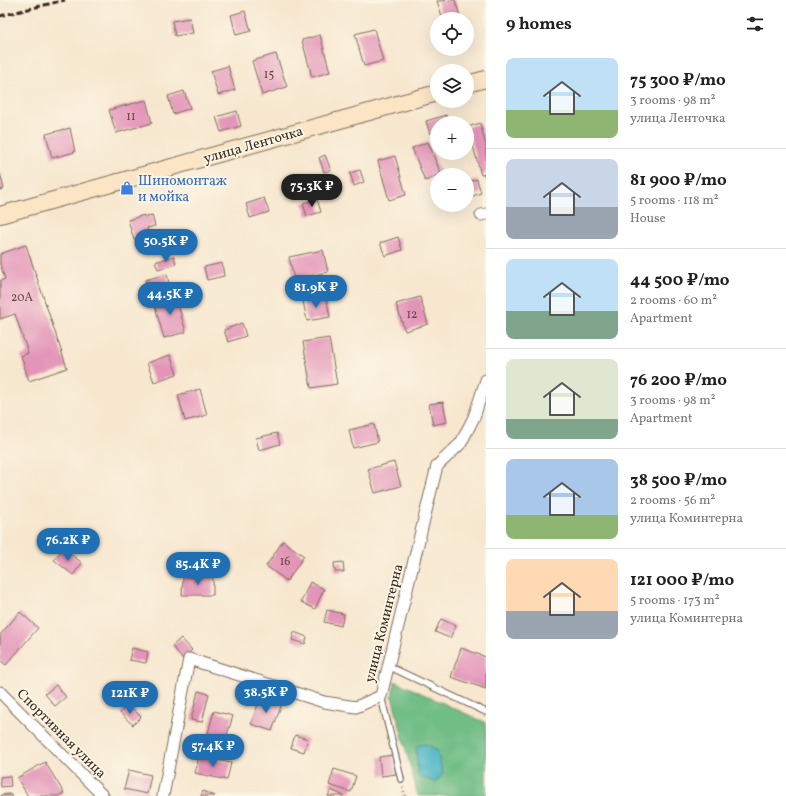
<!DOCTYPE html>
<html lang="en">
<head>
<meta charset="utf-8">
<style>
	body { margin:0; font-family:Vollkorn,serif; background:#f2f2f2; color:#202124; height:100vh; display:flex; flex-direction:column; font-size:15px; white-space:nowrap }
	* { box-sizing:border-box; margin:0 }
	p { font-size:13px; color:#757577 }
	.icon { flex:none; width:22px; height:22px; fill:none; stroke:currentColor; stroke-width:2; stroke-linecap:round; stroke-linejoin:round }
	.map { position:relative; flex:1; overflow:hidden }
	.sheet { display:flex; flex-direction:column; background:#fff; width:300px }
	.sheet>* { flex:none }
	.buttons { position:absolute; left:430px; top:12px; display:grid; gap:8px }
	.buttons a { display:grid; place-items:center; width:44px; height:44px; border-radius:50%; background:#fff; box-shadow:0 4px 16px #0002; font-size:20px }
	.price { position:absolute; translate:-50% -34px; padding:0 9px; border-radius:14px; background:#1f6fb2; color:#fff; font-size:13px; line-height:26px; filter:drop-shadow(0 1px 2px #0008) }
	.price::after { content:''; position:absolute; left:50%; top:24px; width:12px; height:9px; margin-left:-6px; background:inherit; clip-path:polygon(0 0,100% 0,50% 100%) }
	.price.active { background:#222; color:#fff }
	ul { padding:0; list-style:none }
	li { display:flex; align-items:center; gap:12px; height:100px; padding:0 20px }
	li+li { border-top:1px solid #e0e0e0 }
	li span { display:grid; place-items:center; flex:none; width:112px; height:80px; border-radius:8px; color:#555 }
	li>.icon { margin-inline-start:auto }
	span .icon { width:48px; height:48px; fill:#fffc; stroke-width:1 }
	li b { font-size:17px }
	h2 { display:flex; justify-content:space-between; align-items:center; height:48px; padding:0 20px; font-size:17px }
	main { display:flex; flex:1; min-height:0 }
	.map>svg:first-child { display:block }
	.forest { fill:#71bd86; stroke:#567452 }
	.water { fill:#49b6c5; stroke:#427072 }
	.building { fill:#e394b8 }
	.lines { fill:none; stroke-linecap:round; stroke-linejoin:round }
	.lane-casing { stroke:#7d6c5c; stroke-width:8 }
	.street-casing { stroke:#7d6c5c; stroke-width:13 }
	.secondary-casing { stroke:#7d6c5c; stroke-width:18 }
	.path { stroke:#7d6c5c; stroke-width:2.5; stroke-dasharray:1 3; stroke-linecap:butt }
	.lane { stroke:#fff; stroke-width:5.5 }
	.street { stroke:#fff; stroke-width:11 }
	.secondary { stroke:#fce5c4; stroke-width:16 }
	.rail { stroke:#3b2a1e; stroke-width:3; stroke-dasharray:6 3; stroke-linecap:butt }
	.labels { text-anchor:middle; stroke-width:4; stroke-linejoin:round; paint-order:stroke }
	.number-label { font-size:12px; fill:#654444 }
	.street-label { font-size:14px; fill:#3b2a1e; stroke:#fcf5e5 }
	.shop-label { font-size:14px; fill:#366cbe; stroke:#fcf5e5; text-anchor:start }
</style>
</head>
<body>
<main>
<div class="map">
<svg width="486" height="796" viewBox="0 0 486 796">
	<rect width="100%" height="100%" fill="#fcf5e5"/>
	<filter id="ink" filterUnits="userSpaceOnUse"><feTurbulence type="fractalNoise" baseFrequency=".025" numOctaves="2"/><feDisplacementMap in="SourceGraphic" scale="8" xChannelSelector="R" yChannelSelector="G"/><feConvolveMatrix kernelMatrix="1 2 1 2 8 2 1 2 1" color-interpolation-filters="sRGB"/></filter>
	<filter id="wash" filterUnits="userSpaceOnUse"><feTurbulence type="fractalNoise" baseFrequency=".012" numOctaves="4" result="noise"/><feDisplacementMap in="SourceGraphic" scale="16" xChannelSelector="R" yChannelSelector="G"/><feGaussianBlur stdDeviation="0.9" result="paint"/><feColorMatrix in="noise" values="0 0 0 0 0 0 0 0 0 0 0 0 0 0 0 0 0 1.4 0 .05"/><feComposite in="paint" operator="in"/></filter>
	<g filter="url(#wash)">
		<rect width="100%" height="100%" fill="#f7e7cf"/>
		<!-- forest -->
		<path class="forest" d="M395,681L486,723V796H418L392,696Z"/>
		<!-- water -->
		<path class="water" d="M426,744L437,750L443,774L435,783L418,775L416,746Z"/>
		<g id="blocks">
			<!-- building -->
			<path class="building" d="M455,0L461,19H443L437,1Z
				M245,11L251,31L236,35L231,15Z
				M190,18L193,33L175,36L172,21Z
				M374,29L383,61L364,66L355,34Z
				M320,35L330,72L312,77L302,40Z
				M276,54L287,87L262,95L252,61Z
				M228,66L235,90L218,95L211,71Z
				M184,91L190,108L173,114L168,96Z
				M146,100L152,123L116,133L109,110Z
				M237,111L241,126L221,132L216,117Z
				M446,115L448,123H437V132L430,134L426,121Z
				M480,123L486,145V174L481,175L468,127Z
				M70,128L75,152L52,158L46,134Z
				M428,142L441,174L425,181L412,148Z
				M325,155L331,170L324,172L319,158Z
				M395,156L406,195L389,200L378,161Z
				M360,170L364,182L354,186L350,173Z
				M0,173L4,189L0,190Z
				M477,179L481,193L467,198V182Z
				M264,198L269,212L250,218L246,204Z
				M317,199L321,212L307,216L303,203Z
				M144,215V217L152,215L155,226L147,228L149,236L134,240L128,220Z
				M398,237L402,250L385,256L380,243Z
				M26,245L67,368L29,381L21,356L28,353L15,314L0,319V281L5,279L0,264V254Z
				M323,250L328,272L294,279L289,257Z
				M174,256L176,264L158,269L155,262Z
				M222,263L224,276L207,280L204,267Z
				M167,274L169,284L148,290L145,280Z
				M175,294L186,332L164,338L153,300Z
				M326,297L330,317L307,321L303,301Z
				M420,297L428,324L405,331L396,304Z
				M242,323L246,336L228,342L224,330Z
				M329,338L337,384L311,388L303,342Z
				M170,355L177,374L154,382L147,363Z
				M200,389L207,415L185,421L178,395Z
				M443,402L447,422L433,425L429,404Z
				M374,424L378,442L353,448L349,430Z
				M277,433L280,444L259,450L256,438Z
				M394,462L401,486L375,493L368,469Z
				M283,541L304,556L287,581L266,566Z
				M63,548L82,563L73,575L54,560Z
				M343,562L344,572H335L334,563Z
				M183,577L213,578V595H182Z
				M310,582L324,589L315,609L301,602Z
				M327,610L344,614L341,626L324,622Z
				M20,612L38,628L6,665L0,660V635Z
				M441,619L456,626L450,638L435,632Z
				M294,632L307,637L305,644L292,640Z
				M181,638L192,650L183,659L172,646Z
				M132,648L148,652L146,663L129,660Z
				M461,648L486,657V689L451,677Z
				M56,685L66,697L55,706L45,694Z
				M198,691L209,694L202,722L191,720Z
				M261,696L282,703L272,731L251,724Z
				M128,704L141,717L133,725L120,713Z
				M214,711L233,716L226,738L208,733Z
				M295,735L308,739L304,752L291,748Z
				M393,755L396,774L381,776L379,757Z
				M199,756L231,763L227,780L195,773Z
				M45,762L64,793L58,796H28L17,778Z
				M334,769L356,776L351,792L329,785Z
				M129,770L151,775L147,794L124,789Z
				M10,776L11,786L1,787L0,777Z
				M331,790L344,796H328Z
				M203,791L215,796H201Z
				M11,794L12,796H1V795Z"/>
		</g>
	</g>
	<g filter="url(#ink)">
		<use href="#blocks" fill-opacity="0" stroke="#7d6c5c" stroke-width="1"/>
		<g class="lines">
			<!-- lane casing -->
			<g class="lane-casing">
				<path id="lane" d="M388,666L486,712
					M381,696L401,779"/>
			</g>
			<!-- street casing -->
			<g class="street-casing">
				<path id="street" d="M481,215L486,214
					M0,692L103,796
					M163,796L189,659L324,702L356,707L381,696L437,466L461,443L474,417L486,380"/>
			</g>
			<!-- secondary casing -->
			<g class="secondary-casing">
				<path id="secondary" d="M467,84L486,79
					M0,215L437,93"/>
			</g>
			<!-- path -->
			<path class="path" d="M403,787L405,796"/>
			<!-- lane -->
			<use href="#lane" class="lane"/>
			<!-- street -->
			<use href="#street" class="street"/>
			<!-- secondary -->
			<use href="#secondary" class="secondary"/>
			<!-- rail -->
			<path class="rail" d="M0,16L65,0"/>
		</g>
	</g>
	<!-- icons -->
	<defs>
		<g id="shop-bare" transform="scale(1.08)"><path d="M-5-2.5h2.3a2.7 3.5 0 0 1 5.4 0H5L5.5 6h-11ZM-1.5-2.5h3a1.5 2.3 0 0 0-3 0Z" fill="#3f7fe0" stroke="#fcf5e5" stroke-width="2.5" paint-order="stroke"/></g>
	</defs>
	<g fill-rule="evenodd">
		<use href="#shop-bare" x="127" y="188"/>
	</g>
	<g class="labels">
		<!-- number labels -->
		<g class="number-label">
			<text x="269" y="78">15</text>
			<text x="131" y="120">11</text>
			<text x="22" y="301">20А</text>
			<text x="412" y="318">12</text>
			<text x="285" y="565">16</text>
		</g>
		<!-- street labels -->
		<g class="street-label">
			<text transform="translate(253 144) rotate(-16)" y="5">улица Ленточка</text>
			<text transform="translate(383 623) rotate(-76)" y="5">улица Коминтерна</text>
			<text transform="translate(62 733) rotate(45)" y="5">Спортивная улица</text>
		</g>
		<!-- shop labels -->
		<g class="shop-label">
			<text x="138" y="185">Шиномонтаж<tspan x="138" dy="16">и мойка</tspan></text>
		</g>
	</g>
</svg>
<div class="buttons">
<a><svg class="icon" aria-label="locate" viewBox="0 0 24 24"><circle cx="12" cy="12" r="6"/><path d="M12 2v4M12 18v4M2 12h4M18 12h4"/></svg></a>
<a><svg class="icon" aria-label="layers" viewBox="0 0 24 24"><path d="M12 4l9 5-9 5-9-5zM3 14l9 5 9-5"/></svg></a>
<a>+</a>
<a>−</a>
</div>
<b class="price active" style="left:312px;top:208px">75.3K ₽</b>
<b class="price" style="left:166px;top:263px">50.5K ₽</b>
<b class="price" style="left:316px;top:309px">81.9K ₽</b>
<b class="price" style="left:170px;top:316px">44.5K ₽</b>
<b class="price" style="left:68px;top:562px">76.2K ₽</b>
<b class="price" style="left:198px;top:586px">85.4K ₽</b>
<b class="price" style="left:266px;top:714px">38.5K ₽</b>
<b class="price" style="left:130px;top:715px">121K ₽</b>
<b class="price" style="left:213px;top:768px">57.4K ₽</b>
</div>
<section class="sheet">
<h2>9 homes<svg class="icon" aria-label="filters" viewBox="0 0 24 24"><path d="M4 7h16M4 17h16"/><circle cx="9" cy="7" r="2"/><circle cx="15" cy="17" r="2"/></svg></h2>
<ul>
<li><span style="background:linear-gradient(#bfe0f5 65%,#8fb573 0)"><svg class="icon" aria-label="home" viewBox="0 0 24 24"><path d="M3 11l9-7 9 7M6 9v11h12V9"/></svg></span><div><b>75 300 ₽/mo</b><p>3 rooms · 98 m²</p><p>улица Ленточка</p></div></li>
<li><span style="background:linear-gradient(#c9d6e8 60%,#9aa5b1 0)"><svg class="icon" aria-label="home" viewBox="0 0 24 24"><path d="M3 11l9-7 9 7M6 9v11h12V9"/></svg></span><div><b>81 900 ₽/mo</b><p>5 rooms · 118 m²</p><p>House</p></div></li>
<li><span style="background:linear-gradient(#bfe0f5 65%,#7fa58c 0)"><svg class="icon" aria-label="home" viewBox="0 0 24 24"><path d="M3 11l9-7 9 7M6 9v11h12V9"/></svg></span><div><b>44 500 ₽/mo</b><p>2 rooms · 60 m²</p><p>Apartment</p></div></li>
<li><span style="background:linear-gradient(#dfe7d0 75%,#7fa58c 0)"><svg class="icon" aria-label="home" viewBox="0 0 24 24"><path d="M3 11l9-7 9 7M6 9v11h12V9"/></svg></span><div><b>76 200 ₽/mo</b><p>3 rooms · 98 m²</p><p>Apartment</p></div></li>
<li><span style="background:linear-gradient(#a9c7e8 70%,#8fb573 0)"><svg class="icon" aria-label="home" viewBox="0 0 24 24"><path d="M3 11l9-7 9 7M6 9v11h12V9"/></svg></span><div><b>38 500 ₽/mo</b><p>2 rooms · 56 m²</p><p>улица Коминтерна</p></div></li>
<li><span style="background:linear-gradient(#ffd9b3 65%,#9aa5b1 0)"><svg class="icon" aria-label="home" viewBox="0 0 24 24"><path d="M3 11l9-7 9 7M6 9v11h12V9"/></svg></span><div><b>121 000 ₽/mo</b><p>5 rooms · 173 m²</p><p>улица Коминтерна</p></div></li>
</ul>
</section>
</main>
</body>
</html>
